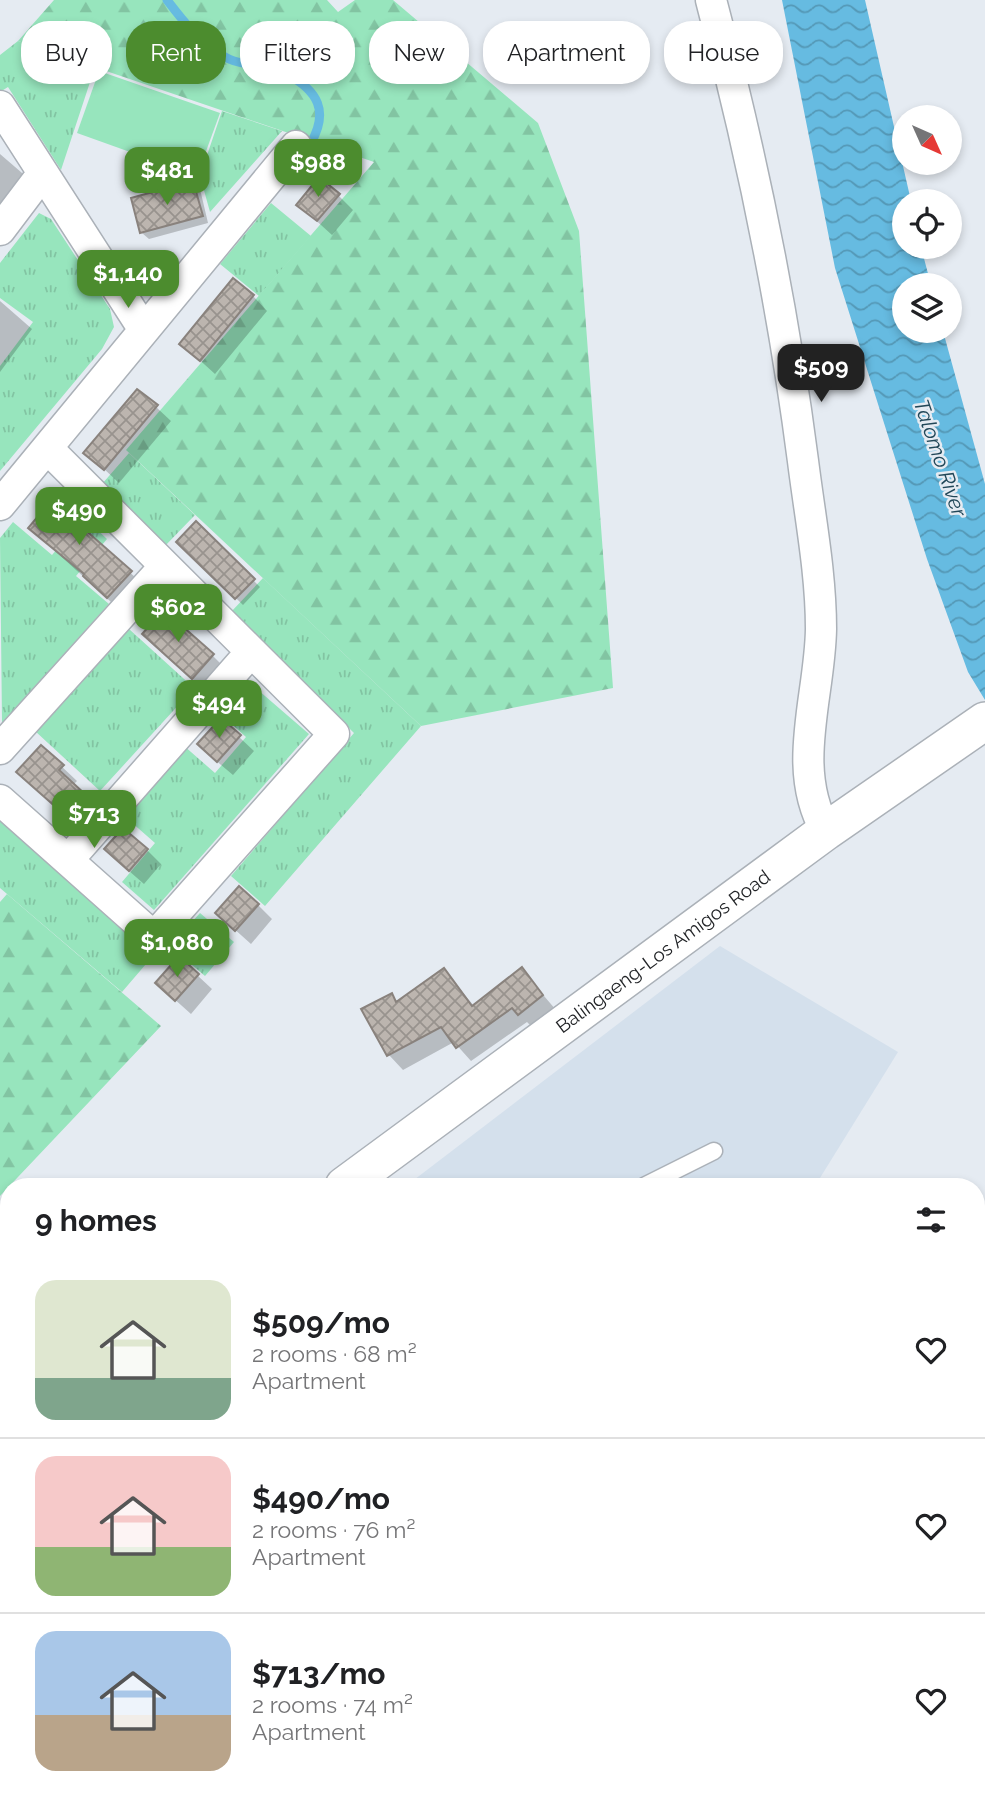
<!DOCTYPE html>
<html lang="en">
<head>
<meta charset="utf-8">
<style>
	body { margin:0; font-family:Raleway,sans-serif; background:#f6f6f6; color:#202124; height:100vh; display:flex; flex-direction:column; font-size:26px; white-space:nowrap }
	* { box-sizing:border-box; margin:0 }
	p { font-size:23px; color:#757577 }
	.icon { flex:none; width:38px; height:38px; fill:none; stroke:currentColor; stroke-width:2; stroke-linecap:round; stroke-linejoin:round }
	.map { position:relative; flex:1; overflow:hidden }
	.side { position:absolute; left:0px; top:1178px; width:985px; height:625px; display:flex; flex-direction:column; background:#fff; border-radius:28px 28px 0 0; box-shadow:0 4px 10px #0003 }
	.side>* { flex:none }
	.guide { position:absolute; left:21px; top:21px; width:943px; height:63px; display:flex; gap:14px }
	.needle { width:46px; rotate:135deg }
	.controls { position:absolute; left:892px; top:105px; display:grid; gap:14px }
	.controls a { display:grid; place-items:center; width:70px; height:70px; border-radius:50%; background:#fff; box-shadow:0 4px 10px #0003; font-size:35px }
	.price { position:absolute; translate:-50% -60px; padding:0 16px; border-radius:14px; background:#4c8c2e; color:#fff; font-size:23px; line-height:46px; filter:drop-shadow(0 2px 4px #0008) }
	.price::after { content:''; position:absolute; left:50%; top:42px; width:21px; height:16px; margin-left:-10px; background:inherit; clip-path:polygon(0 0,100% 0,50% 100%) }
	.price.selected { background:#222; color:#fff }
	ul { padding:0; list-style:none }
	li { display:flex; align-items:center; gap:21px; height:175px; padding:0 35px }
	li+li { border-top:2px solid #e0e0e0 }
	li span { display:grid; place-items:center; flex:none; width:196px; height:140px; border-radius:21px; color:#555 }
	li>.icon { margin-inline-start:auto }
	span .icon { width:84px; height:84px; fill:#fffc; stroke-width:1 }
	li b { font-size:30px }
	h2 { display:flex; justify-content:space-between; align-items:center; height:84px; padding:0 35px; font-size:30px }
	.chip { padding:0 24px; border-radius:28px; background:#fff; box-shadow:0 4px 10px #0003; font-size:24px; line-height:63px }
	.chip.selected { background:#4c8c2e; color:#fff }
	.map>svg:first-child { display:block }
	.built { fill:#d4e0ec }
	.grass { fill:url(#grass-tufts) }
	.forest { fill:url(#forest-firs) }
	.pitch { fill:#97e5bd }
	.water { fill:url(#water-waves) }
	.shadow { fill:#0003 }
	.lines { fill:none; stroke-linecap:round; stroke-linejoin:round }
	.stream { stroke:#66bbe1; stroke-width:9 }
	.building { fill:url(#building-cross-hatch); stroke:#89827d; stroke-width:2 }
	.service-casing { stroke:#abb1b8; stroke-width:19 }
	.minor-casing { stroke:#abb1b8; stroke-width:33 }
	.tertiary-casing { stroke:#abb1b8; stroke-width:40 }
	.trunk-casing { stroke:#abb1b8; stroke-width:42 }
	.service { stroke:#fff; stroke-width:16 }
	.minor { stroke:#fff; stroke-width:30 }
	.tertiary { stroke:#fff; stroke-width:37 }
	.trunk { stroke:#fff; stroke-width:38 }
	.labels { text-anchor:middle; stroke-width:5; stroke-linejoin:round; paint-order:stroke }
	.street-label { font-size:19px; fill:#222427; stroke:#e5ebf2 }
	.water-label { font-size:21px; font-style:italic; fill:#214758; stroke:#e5ebf2 }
</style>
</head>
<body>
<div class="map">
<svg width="985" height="1802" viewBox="0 0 985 1802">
	<defs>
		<pattern id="grass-tufts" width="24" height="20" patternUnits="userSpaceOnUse" patternTransform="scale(1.75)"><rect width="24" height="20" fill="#97e5bd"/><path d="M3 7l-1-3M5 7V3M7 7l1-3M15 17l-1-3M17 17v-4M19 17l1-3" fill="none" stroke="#82c4a2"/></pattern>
		<pattern id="forest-firs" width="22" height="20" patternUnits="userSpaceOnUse" patternTransform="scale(1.75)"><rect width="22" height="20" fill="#97e5bd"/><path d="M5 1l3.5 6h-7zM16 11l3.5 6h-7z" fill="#82c4a2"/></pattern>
		<pattern id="water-waves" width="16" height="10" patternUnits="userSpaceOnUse" patternTransform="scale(1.75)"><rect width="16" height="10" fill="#66bbe1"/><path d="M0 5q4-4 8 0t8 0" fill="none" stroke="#5498b6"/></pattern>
		<pattern id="building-cross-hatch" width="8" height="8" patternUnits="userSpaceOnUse" patternTransform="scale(1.75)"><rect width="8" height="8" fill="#bcb5af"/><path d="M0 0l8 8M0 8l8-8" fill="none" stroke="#98938e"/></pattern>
	</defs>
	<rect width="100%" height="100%" fill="#e5ebf2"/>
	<!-- built -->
	<path class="built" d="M720,946L898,1052L815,1186H406Z"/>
	<!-- grass -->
	<path class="grass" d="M18,41L95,67L61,170L8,87L0,92V55Z
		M222,111L282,131L210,212L200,176Z
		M271,203L311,236L259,296L220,264Z
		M39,213L51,219L110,309L114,327L102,349L0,471V366L33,322L0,298V263Z
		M129,453L195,515L164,547L102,484Z
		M84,517L107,539L76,576L109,604L2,723L0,538L13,522L52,555Z
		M263,578L421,726L265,906L231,876L354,733L231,612Z
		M129,629L194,688L100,791L35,731Z
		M243,677L309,734L154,910L122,882L155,843L122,814L183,745L215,773L246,737L215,709Z
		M0,820L152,957L122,992L0,888Z
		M200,913L234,942L205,976L170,946Z"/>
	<!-- forest -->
	<path class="forest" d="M54,0H327L338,12L355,0H393L538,123L579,231L613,688L421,726L126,450L374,162L18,41Z
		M7,894L161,1026L0,1196V902Z"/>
	<!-- pitch -->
	<path class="pitch" d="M99,71L220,113L197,176L77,133Z"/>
	<!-- water -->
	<path class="water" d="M782,0H865L911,201H905V247H921L931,285H905V331H943L985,484V700L968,672L927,559L835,268Z"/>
	<!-- shadow -->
	<path class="shadow" d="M0,154L29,179L0,207Z
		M193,183L200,189L208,223L149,239L142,233L133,199Z
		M338,195L353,210L332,235L299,205Z
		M253,296L267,311L215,374L182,344Z
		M0,301L32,329L0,372Z
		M156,407L171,421L119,483L86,452Z
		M56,497L93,531L89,536L145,586L122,612L30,528Z
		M196,524L260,587L243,605L179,542Z
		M159,649L212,655L227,670L207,692Z
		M221,720L254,751L233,775L214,759Z
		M41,747L77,781L73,785L99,810L82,829L33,786Z
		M147,850L161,864L144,884L121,864Z
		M258,905L272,919L251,944L232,927Z
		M521,969L556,1010L533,1028L527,1022L471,1061L454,1042L403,1070L389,1055L364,1010L391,995L398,1002L444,970L474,1006Z
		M197,975L212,989L191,1014L172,997Z"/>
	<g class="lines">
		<!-- stream -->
		<path class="stream" d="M167,0C183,21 204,48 229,59C247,67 270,65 287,74C318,91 329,111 311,143"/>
	</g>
	<!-- building -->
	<path class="building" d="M319,177L340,194L317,221L296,205Z
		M193,181L203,216L140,233L131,198Z
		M233,278L254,295L200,361L179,344Z
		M137,389L158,405L104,470L83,453Z
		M56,495L80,515L75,521L132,571L107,598L83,576L84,574L28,528Z
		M196,521L255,579L235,599L176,542Z
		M164,610L214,654L192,679L142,634Z
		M221,718L241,735L217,762L197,744Z
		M41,745L64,765L59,770L85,794L66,816L16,772Z
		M123,828L148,849L129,871L104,849Z
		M239,886L259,904L235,931L215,913Z
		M179,956L199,974L175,1001L155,983Z
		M522,967L543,995L518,1015L512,1008L456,1048L441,1027L387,1056L361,1009L392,993L396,1002L444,968L472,1006Z"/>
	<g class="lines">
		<!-- service casing -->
		<g class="service-casing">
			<path id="service" d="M644,1186L714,1151
				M580,1802L585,1794"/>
		</g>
		<!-- minor casing -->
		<g class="minor-casing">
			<path id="minor" d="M711,0C751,151 783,306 803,461C810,517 821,573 821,629C820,697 790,768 826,831
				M0,106L144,330
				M0,230L43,173
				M0,505L296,146
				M0,749L165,566
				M0,800L154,937L334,734L47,448
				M68,860L251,652"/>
		</g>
		<!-- tertiary casing -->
		<g class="tertiary-casing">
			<g id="tertiary">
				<path id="s1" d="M344,1186L826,831L985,721"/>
				<path d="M0,1477L9,1465"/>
			</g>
		</g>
		<!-- trunk casing -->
		<g class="trunk-casing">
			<path id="trunk" d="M0,1501L9,1506
				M486,1794L500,1802"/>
		</g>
		<!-- service -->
		<use href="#service" class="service"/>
		<!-- minor -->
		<use href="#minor" class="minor"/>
		<!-- tertiary -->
		<use href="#tertiary" class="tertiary"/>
		<!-- trunk -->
		<use href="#trunk" class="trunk"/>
	</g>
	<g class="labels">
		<!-- street labels -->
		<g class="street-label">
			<text dy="7" stroke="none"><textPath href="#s1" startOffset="396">Balingaeng-Los Amigos Road</textPath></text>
		</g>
		<!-- water labels -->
		<g class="water-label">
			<text transform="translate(940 458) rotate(71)" y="7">Talomo River</text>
		</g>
	</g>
</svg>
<div class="controls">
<a><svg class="needle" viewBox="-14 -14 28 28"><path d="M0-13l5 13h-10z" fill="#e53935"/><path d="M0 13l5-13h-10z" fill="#757577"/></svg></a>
<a><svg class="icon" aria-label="locate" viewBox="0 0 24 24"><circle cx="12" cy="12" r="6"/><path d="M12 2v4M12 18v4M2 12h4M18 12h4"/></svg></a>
<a><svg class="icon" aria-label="layers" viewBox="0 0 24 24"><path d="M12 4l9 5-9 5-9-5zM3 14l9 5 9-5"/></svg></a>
</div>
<b class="price" style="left:318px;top:199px">$988</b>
<b class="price" style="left:167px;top:207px">$481</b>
<b class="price" style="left:128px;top:310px">$1,140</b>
<b class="price selected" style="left:821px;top:404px">$509</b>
<b class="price" style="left:79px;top:547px">$490</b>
<b class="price" style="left:178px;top:644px">$602</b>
<b class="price" style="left:219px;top:740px">$494</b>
<b class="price" style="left:94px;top:850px">$713</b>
<b class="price" style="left:177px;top:979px">$1,080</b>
<div class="guide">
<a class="chip">Buy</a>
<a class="chip selected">Rent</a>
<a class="chip">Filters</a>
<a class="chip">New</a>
<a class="chip">Apartment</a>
<a class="chip">House</a>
</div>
<section class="side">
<h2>9 homes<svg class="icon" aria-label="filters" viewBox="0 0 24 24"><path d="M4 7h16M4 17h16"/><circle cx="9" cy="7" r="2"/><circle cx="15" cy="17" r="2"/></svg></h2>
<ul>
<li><span style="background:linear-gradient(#dfe7d0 70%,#7fa58c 0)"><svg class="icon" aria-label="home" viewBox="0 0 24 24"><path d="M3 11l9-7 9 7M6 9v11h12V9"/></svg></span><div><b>$509/mo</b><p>2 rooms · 68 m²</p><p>Apartment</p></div><svg class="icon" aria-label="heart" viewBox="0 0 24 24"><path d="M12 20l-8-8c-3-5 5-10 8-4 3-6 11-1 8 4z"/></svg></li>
<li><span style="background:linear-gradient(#f6c9c9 65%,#8fb573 0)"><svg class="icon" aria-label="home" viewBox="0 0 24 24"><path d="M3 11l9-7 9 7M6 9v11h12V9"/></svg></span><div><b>$490/mo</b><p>2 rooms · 76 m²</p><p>Apartment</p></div><svg class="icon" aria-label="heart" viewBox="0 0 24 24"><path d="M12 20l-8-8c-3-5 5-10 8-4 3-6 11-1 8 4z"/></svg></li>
<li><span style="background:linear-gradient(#a9c7e8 60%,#b9a48a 0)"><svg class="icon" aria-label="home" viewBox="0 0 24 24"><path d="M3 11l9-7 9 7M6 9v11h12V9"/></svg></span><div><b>$713/mo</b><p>2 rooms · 74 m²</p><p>Apartment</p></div><svg class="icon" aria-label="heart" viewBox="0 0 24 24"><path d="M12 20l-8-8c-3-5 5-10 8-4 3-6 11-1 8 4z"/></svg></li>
</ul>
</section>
</div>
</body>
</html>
